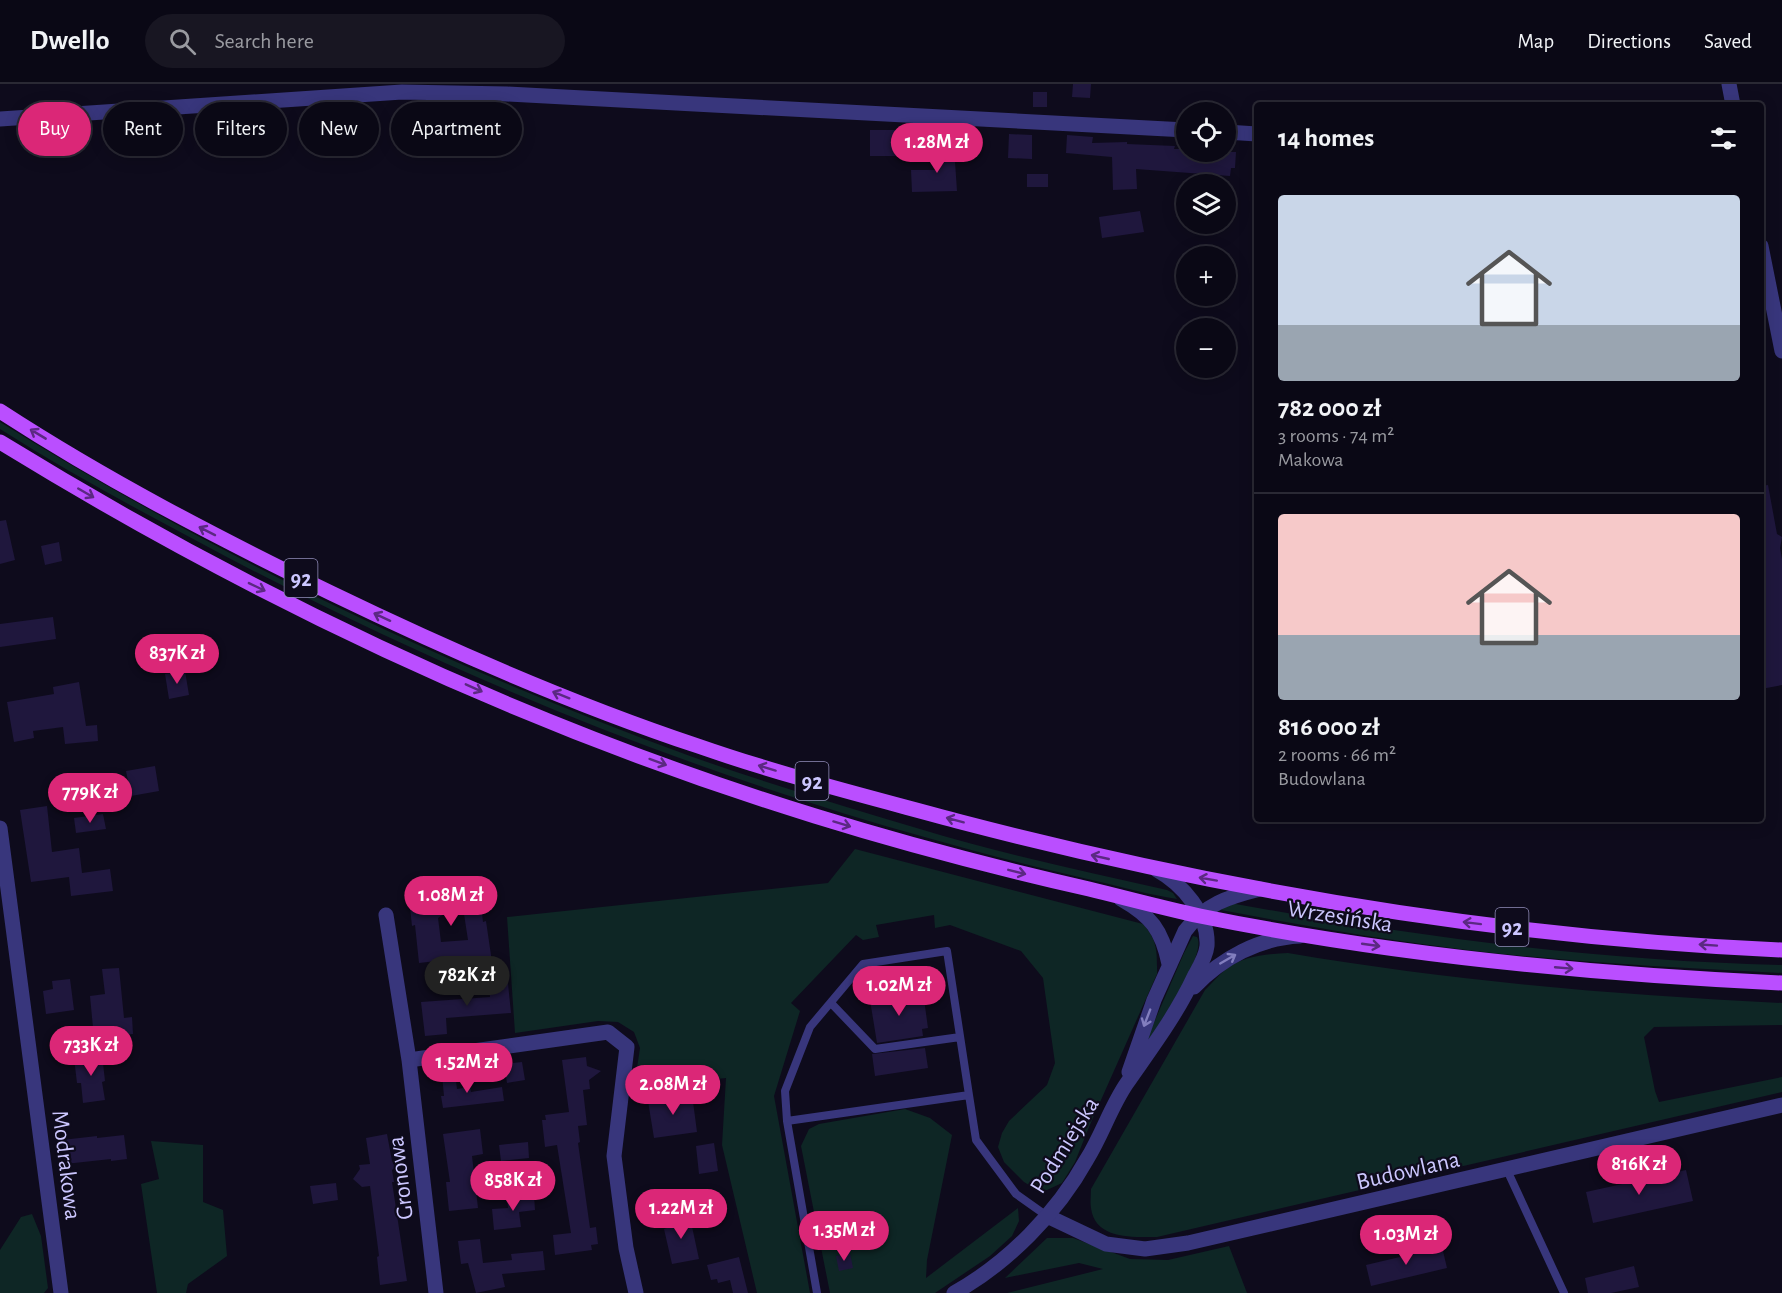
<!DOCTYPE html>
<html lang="en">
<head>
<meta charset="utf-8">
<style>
	body { margin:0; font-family:"Alegreya Sans",sans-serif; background:#181622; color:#f1f3f6; height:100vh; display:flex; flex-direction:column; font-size:22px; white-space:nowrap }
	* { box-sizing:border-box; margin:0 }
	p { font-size:20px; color:#999aa0 }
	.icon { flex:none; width:33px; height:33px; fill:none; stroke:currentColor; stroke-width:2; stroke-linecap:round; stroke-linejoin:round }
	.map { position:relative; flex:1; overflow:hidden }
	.drawer { position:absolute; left:1254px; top:18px; width:510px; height:720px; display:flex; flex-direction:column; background:#0a0815; border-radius:6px; box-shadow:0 3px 15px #0003,0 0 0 2px #2a2934 }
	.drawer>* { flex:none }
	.hud { position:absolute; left:18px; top:18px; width:570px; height:54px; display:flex; gap:12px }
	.fabs { position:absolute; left:1176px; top:18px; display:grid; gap:12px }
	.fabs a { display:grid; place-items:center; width:60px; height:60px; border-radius:50%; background:#0a0815; box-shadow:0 3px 15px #0003,0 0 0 2px #2a2934; font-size:30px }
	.price { position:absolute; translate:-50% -51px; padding:0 14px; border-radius:21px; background:#db2777; color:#fff; font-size:20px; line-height:39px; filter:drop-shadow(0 2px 3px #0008) }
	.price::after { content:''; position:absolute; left:50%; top:36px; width:18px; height:14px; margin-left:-9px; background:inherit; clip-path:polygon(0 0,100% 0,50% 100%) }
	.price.current { background:#222; color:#fff }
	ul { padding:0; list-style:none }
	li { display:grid; align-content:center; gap:12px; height:318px; padding:0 24px }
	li+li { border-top:2px solid #2a2934 }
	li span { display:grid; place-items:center; height:186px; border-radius:6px; color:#555 }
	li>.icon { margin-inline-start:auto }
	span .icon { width:108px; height:108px; fill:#fffc; stroke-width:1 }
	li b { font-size:26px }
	h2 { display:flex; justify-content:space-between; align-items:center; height:72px; padding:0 24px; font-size:26px }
	.pill { padding:0 21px; border-radius:27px; background:#0a0815; box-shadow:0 3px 15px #0003,0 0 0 2px #2a2934; font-size:21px; line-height:54px }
	.pill.current { background:#db2777; color:#fff }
	header { display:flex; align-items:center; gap:36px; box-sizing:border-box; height:84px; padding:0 30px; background:#0a0815; border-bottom:2px solid #2a2934 }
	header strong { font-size:28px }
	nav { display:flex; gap:33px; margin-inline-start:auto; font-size:21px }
	.search { width:420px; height:54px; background:#181622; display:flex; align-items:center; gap:15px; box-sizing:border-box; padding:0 21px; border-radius:33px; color:#999aa0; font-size:22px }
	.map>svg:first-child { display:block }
	.green { fill:#0e2625 }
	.building { fill:#1f173d; fill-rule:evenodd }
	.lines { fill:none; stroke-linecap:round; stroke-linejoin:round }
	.service { stroke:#38367c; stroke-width:8 }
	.minor { stroke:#38367c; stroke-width:15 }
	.tertiary { stroke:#38367c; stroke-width:15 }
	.primary { stroke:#ba4eff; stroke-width:15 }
	.oneway { stroke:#5b2982 }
	.oneway2 { stroke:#827ebe }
	.labels { text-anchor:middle; stroke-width:4.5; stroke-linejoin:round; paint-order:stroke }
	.shield { fill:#0e0b1c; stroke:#938fbb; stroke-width:1.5 }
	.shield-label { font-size:22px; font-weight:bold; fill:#ccc7ff }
	.street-label { font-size:24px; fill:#ccc7ff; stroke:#0e0b1c }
</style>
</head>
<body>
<header>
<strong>Dwello</strong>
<div class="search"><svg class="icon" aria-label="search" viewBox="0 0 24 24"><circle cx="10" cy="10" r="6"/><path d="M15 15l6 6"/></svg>Search here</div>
<nav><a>Map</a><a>Directions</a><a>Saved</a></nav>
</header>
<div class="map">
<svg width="1782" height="1209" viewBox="0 0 1782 1209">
	<rect width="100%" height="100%" fill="#0e0b1c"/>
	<!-- green -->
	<path class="green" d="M0,338C218,473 450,584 690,672C766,699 843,722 920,745C1001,770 1084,787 1167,806L1173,809L1177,815C1150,811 1122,803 1096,797C1039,784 984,770 928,754C674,683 427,581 195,456C129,421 63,385 0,345Z
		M855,765L1143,840C1158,857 1157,868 1157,890L1089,1043L1075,1078L1062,1099L1047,1106H1037L1024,1098L1004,1078L998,1063L1002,1049L1009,1037L1047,1001L1055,979L1043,894L1021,867L950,841L935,844L934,831L876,841L879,853L863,856L856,851L791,919L800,927L774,1012L810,1209H757L722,1061L726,994L634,1004L640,964L634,948L618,938L598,937L515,949L507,833L828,799Z
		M1230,819C1412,852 1597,877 1782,881V889C1695,885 1609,880 1523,872C1421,862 1320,845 1221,826Z
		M1193,852L1197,853C1208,870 1155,946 1143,964L1184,869Z
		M1288,869C1452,897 1617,911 1782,919V941L1654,943L1644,953L1655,1007L1659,1018L1782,993V1008L1157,1153C1134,1153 1095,1156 1091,1124C1090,1118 1091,1111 1091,1105L1205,906C1211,900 1218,892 1225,886C1242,872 1267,870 1288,869Z
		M905,1025L930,1034L952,1051L927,1176L926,1194L1018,1124L1019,1137L1012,1152L990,1172L935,1209H830L801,1062L809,1045L819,1040Z
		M151,1057L203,1061V1118L223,1126L227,1172L188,1200L186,1209H157L141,1100L159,1095Z
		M32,1130L41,1152L48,1204L44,1209H0V1166L21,1133Z
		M1047,1154H1073L1130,1175L1168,1176L1229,1162L1247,1209H1007L1103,1185L1079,1179L1005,1194Z"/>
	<!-- building -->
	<path class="building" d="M1073,0H1091L1090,14L1072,13Z
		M1033,8H1047V23H1033Z
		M870,46H896V72H870Z
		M1009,50L1032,51V75L1008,74Z
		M1067,51L1093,53L1092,59L1127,58V60L1175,62L1174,65H1186V68H1236L1235,84H1231L1230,92L1136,85L1137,105L1113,106L1112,73L1066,69Z
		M954,63L957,107L912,108L911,86H937L936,64Z
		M1027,90H1048V103H1027Z
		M1140,127L1144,148L1102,154L1099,133Z
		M1768,401L1777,450L1782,453L1780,464L1782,475V601L1761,605V402Z
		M6,436L15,476L0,480V437Z
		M59,458L62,477L45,481L41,462Z
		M53,533L56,555L0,563V540Z
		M185,587L189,611L169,615L165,590Z
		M79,598L86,642L97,641L98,657L65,660L63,643L33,647L34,654L14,658L7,618L54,610L53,603Z
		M155,682L159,707L131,712L126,687Z
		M47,722L52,768L79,764L82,789L110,785L113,807L71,812L69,793L31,798L20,726Z
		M103,730L106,745L76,749L74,734Z
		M445,796L446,808L479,804L483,838L486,837L492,878L446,884L445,876L419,879L415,841L412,842L409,814L430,812L429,798ZM462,817L468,856L441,858L438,834Z
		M119,884L124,934L132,933L133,950L94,954L90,912L105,910L102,885Z
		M507,890L511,929L446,934L447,950L425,952L421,918L490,913L488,892Z
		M70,895L74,926L46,930L43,907L53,905L52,897Z
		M923,908L928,944L922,945L923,952L877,959L870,916Z
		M925,964L928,984L875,992L872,970Z
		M102,970L105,997L102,998L105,1016L83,1019L81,999H77L74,974Z
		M586,973L587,982L601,987L589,996L590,1005L583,1006L587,1041L578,1042L580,1058L578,1059L590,1144L596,1143L598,1160L591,1161L592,1166L555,1171L553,1151L571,1149L557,1061L545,1063L542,1036H546L545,1031L569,1028L562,976Z
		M522,978L525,996L507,999L504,980Z
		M455,989L457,1005L470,1003L471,1008L502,1003L504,1017L443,1024L441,1012H444L442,991Z
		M692,1010L697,1048L654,1054L648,1017Z
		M480,1045L483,1070L472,1072L478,1124L449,1127L446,1098H450L443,1050Z
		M387,1050L392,1077L398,1082L392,1086L394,1098H392L407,1197L380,1201L377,1173L379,1172L370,1102L362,1103L353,1095L360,1085L359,1081L370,1080L366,1054Z
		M124,1051L127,1075L111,1077V1075L65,1080L62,1056L97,1052V1054Z
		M528,1058L529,1074L501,1077L499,1061Z
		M714,1059L718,1087L699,1090L696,1062Z
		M1686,1086L1693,1117L1593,1139L1586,1108Z
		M336,1099L338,1116L313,1120L310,1102Z
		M534,1111L535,1126L519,1128L521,1143L494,1146L492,1125L508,1124L507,1114Z
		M682,1128L684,1139L691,1138L699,1175L672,1180L664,1145L670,1143L667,1131Z
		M480,1155L483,1179L512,1176L511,1170L543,1167L545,1186L502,1190L505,1203L476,1209L468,1179L461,1180L458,1157Z
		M1442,1163L1447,1184L1371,1202L1366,1181Z
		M850,1169L853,1184L839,1187L836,1172Z
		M739,1173L748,1209H733L730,1196L718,1199L717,1195L711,1196L707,1181Z
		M1634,1182L1639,1203L1611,1209H1588L1585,1194Z"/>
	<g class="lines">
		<!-- service -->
		<path class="service" d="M831,919L875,965L960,953
			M787,1037L785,1007L810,943L863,880L947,867L969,1011
			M1507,1086L1564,1209
			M817,1209L787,1037L969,1011L976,1056L1016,1110L1047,1132"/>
		<!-- minor -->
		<path class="minor" d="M1729,0L1733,21
			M0,35L402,8L507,10L1186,46
			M1226,48L1257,50
			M1761,162L1782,267
			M0,744L61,1209
			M386,831L409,976L436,1209
			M409,976L608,948L627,963L614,1072L626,1164L636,1209
			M1047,1132L1106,1160L1145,1165L1188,1159L1782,1021"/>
		<!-- tertiary -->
		<path class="tertiary" d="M1121,815C1151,832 1162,846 1169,880
			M1194,903C1222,874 1259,854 1300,852
			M1129,988L1154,916L1185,847C1205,820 1228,813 1260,805
			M954,1209C1008,1179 1057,1129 1087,1075C1102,1051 1111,1022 1127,999C1152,963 1177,930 1195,891C1200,882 1206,872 1207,862C1209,830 1182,800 1157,786"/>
		<!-- primary -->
		<path class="primary" d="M0,327C106,396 218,454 331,509C451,567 572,620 698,662C784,692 873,714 961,738C1230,808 1505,854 1782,866
			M0,358C254,514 529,644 815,732C905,760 997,784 1089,805C1126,814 1163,824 1200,832C1391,871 1587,890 1782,899"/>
	</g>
	<!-- one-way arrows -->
	<defs><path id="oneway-shaft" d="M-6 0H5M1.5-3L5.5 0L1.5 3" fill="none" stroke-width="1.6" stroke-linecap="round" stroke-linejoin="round" transform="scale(1.5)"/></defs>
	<g class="oneway">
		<use href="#oneway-shaft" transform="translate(38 350) rotate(-149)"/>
		<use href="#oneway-shaft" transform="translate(86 409) rotate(30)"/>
		<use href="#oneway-shaft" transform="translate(207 447) rotate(-153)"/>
		<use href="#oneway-shaft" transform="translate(257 503) rotate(26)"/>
		<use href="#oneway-shaft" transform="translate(382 533) rotate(-155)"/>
		<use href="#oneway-shaft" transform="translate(474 604) rotate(24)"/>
		<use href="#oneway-shaft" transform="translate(561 611) rotate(-158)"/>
		<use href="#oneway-shaft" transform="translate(658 678) rotate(20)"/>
		<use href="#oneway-shaft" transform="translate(767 684) rotate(-163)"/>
		<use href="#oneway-shaft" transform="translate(955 736) rotate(-165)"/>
		<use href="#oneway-shaft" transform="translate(842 740) rotate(17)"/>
		<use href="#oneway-shaft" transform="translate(1100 773) rotate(-167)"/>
		<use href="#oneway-shaft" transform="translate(1017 788) rotate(14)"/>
		<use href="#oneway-shaft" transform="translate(1208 795) rotate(-170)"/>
		<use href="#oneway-shaft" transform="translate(1472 839) rotate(-173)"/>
		<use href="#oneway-shaft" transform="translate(1371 861) rotate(8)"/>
		<use href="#oneway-shaft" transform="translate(1708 861) rotate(-176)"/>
		<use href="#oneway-shaft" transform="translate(1564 884) rotate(5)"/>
	</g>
	<g class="oneway2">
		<use href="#oneway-shaft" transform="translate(1228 875) rotate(-30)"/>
		<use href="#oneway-shaft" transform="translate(1147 934) rotate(111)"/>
	</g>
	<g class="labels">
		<!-- shield labels -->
		<g class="shield">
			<rect x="284.5" y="475" width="33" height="38" rx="4.5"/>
			<rect x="795.5" y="678" width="33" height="38" rx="4.5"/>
			<rect x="1495.5" y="824" width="33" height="38" rx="4.5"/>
		</g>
		<g class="shield-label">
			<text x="301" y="502">92</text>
			<text x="812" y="705">92</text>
			<text x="1512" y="851">92</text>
		</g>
		<!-- street labels -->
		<g class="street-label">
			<text transform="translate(1340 832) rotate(9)" y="8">Wrzesińska</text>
			<text transform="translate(1064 1061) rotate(-58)" y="8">Podmiejska</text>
			<text transform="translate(67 1081) rotate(83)" y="8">Modrakowa</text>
			<text transform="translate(1408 1086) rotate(-13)" y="8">Budowlana</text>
			<text transform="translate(400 1094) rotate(-97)" y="8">Gronowa</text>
		</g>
	</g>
</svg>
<div class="fabs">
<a><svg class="icon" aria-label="locate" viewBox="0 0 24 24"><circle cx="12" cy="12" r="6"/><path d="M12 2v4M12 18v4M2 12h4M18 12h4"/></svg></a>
<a><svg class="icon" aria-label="layers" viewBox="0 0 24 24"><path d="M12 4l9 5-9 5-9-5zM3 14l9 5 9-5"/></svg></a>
<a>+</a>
<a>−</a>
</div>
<b class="price" style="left:937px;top:90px">1.28M zł</b>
<b class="price" style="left:177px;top:601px">837K zł</b>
<b class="price" style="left:90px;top:740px">779K zł</b>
<b class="price" style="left:451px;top:843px">1.08M zł</b>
<b class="price current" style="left:467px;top:923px">782K zł</b>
<b class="price" style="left:899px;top:933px">1.02M zł</b>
<b class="price" style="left:91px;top:993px">733K zł</b>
<b class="price" style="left:467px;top:1010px">1.52M zł</b>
<b class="price" style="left:673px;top:1032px">2.08M zł</b>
<b class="price" style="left:1639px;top:1112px">816K zł</b>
<b class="price" style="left:513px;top:1128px">858K zł</b>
<b class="price" style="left:681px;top:1156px">1.22M zł</b>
<b class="price" style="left:844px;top:1178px">1.35M zł</b>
<b class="price" style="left:1406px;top:1182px">1.03M zł</b>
<div class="hud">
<a class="pill current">Buy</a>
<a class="pill">Rent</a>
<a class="pill">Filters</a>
<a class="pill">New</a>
<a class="pill">Apartment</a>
</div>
<section class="drawer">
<h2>14 homes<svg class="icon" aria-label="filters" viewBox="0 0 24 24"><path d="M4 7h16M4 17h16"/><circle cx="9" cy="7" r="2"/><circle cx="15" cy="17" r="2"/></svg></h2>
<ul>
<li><span style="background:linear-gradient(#c9d6e8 70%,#9aa5b1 0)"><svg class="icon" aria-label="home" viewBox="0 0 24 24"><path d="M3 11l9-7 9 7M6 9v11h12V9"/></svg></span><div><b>782 000 zł</b><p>3 rooms · 74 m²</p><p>Makowa</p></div></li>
<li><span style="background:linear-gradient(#f6c9c9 65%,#9aa5b1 0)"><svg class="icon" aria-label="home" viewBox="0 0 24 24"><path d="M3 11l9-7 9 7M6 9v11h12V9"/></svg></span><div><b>816 000 zł</b><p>2 rooms · 66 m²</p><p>Budowlana</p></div></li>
</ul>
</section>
</div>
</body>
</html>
